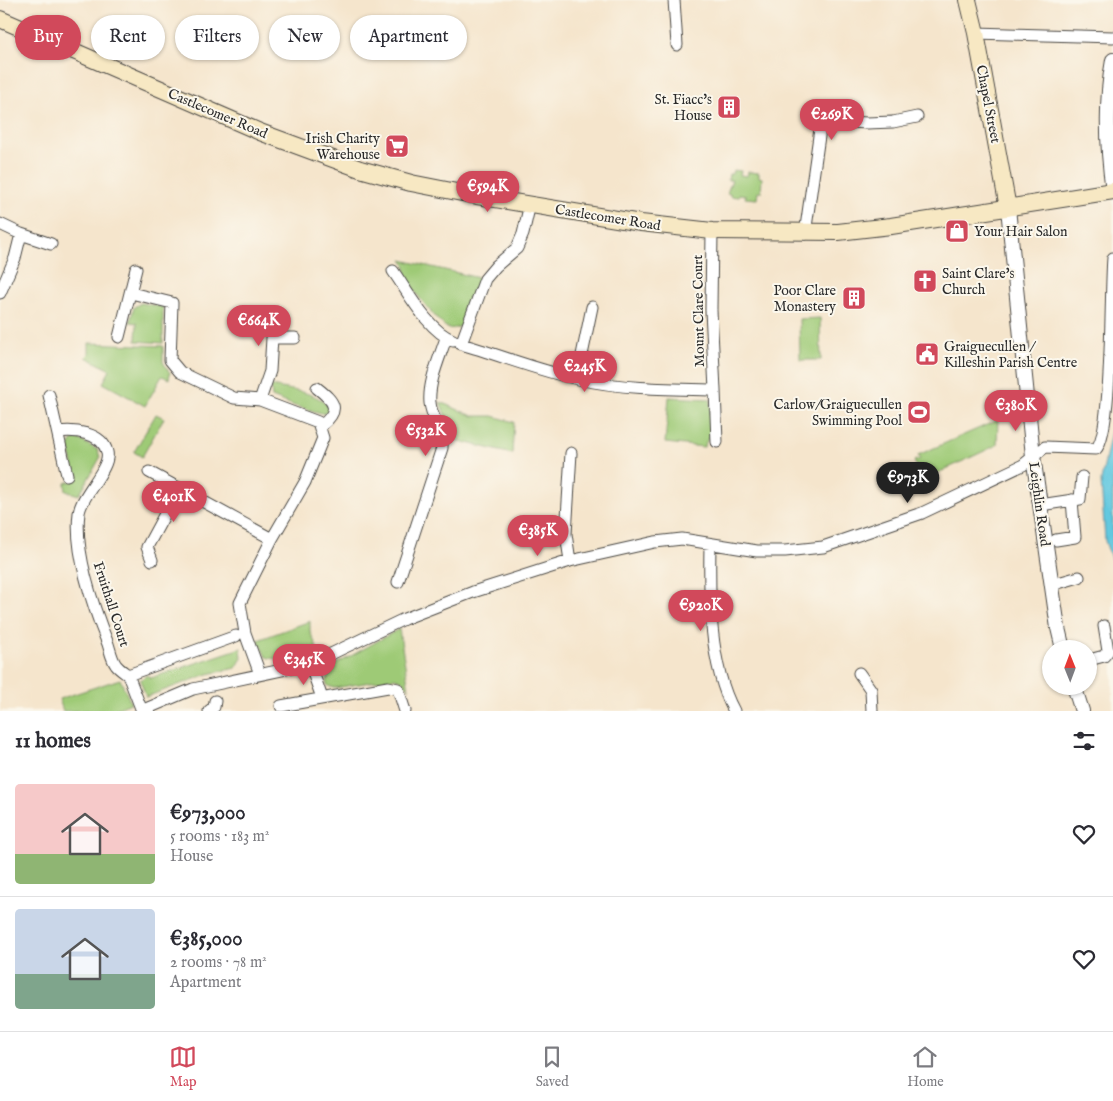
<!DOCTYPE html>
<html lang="en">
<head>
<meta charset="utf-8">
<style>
	body { margin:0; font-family:"IM FELL English",serif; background:#f7f7f7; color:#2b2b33; height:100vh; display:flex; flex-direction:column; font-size:19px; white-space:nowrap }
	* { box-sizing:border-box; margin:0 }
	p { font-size:16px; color:#7c7c81 }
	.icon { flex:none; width:28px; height:28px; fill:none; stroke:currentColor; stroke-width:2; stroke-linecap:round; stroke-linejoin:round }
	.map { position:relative; height:711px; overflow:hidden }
	.details { display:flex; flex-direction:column; background:#fff; flex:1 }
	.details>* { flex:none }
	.guide { position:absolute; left:15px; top:15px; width:500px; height:45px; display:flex; gap:10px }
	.needle { width:32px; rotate:359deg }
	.buttons { position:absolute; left:1042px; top:640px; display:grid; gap:10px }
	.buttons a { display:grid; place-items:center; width:55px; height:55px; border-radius:50%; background:#fff; box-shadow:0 1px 4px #0004; font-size:25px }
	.price { position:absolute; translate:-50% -42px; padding:0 11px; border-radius:18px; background:#d1495b; color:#fff; font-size:16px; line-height:32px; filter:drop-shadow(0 1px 2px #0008) }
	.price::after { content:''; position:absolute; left:50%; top:30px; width:15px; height:11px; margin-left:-8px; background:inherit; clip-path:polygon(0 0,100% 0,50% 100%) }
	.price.selected { background:#222; color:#fff }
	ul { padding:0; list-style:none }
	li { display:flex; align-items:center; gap:15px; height:125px; padding:0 15px }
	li+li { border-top:1px solid #e1e1e2 }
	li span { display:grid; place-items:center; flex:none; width:140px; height:100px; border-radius:5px; color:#555 }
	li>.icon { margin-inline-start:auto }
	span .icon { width:60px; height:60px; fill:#fffc; stroke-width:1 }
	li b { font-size:21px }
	h2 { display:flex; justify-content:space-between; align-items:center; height:60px; padding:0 15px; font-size:21px }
	.pill { padding:0 18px; border-radius:22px; background:#fff; box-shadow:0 1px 4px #0004; font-size:18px; line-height:45px }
	.pill.selected { background:#d1495b; color:#fff }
	.dock { display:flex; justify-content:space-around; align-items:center; height:70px; border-top:1px solid #e1e1e2; background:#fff; font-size:14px; color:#7c7c81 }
	.dock a { display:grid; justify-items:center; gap:2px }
	.dock .selected { color:#d1495b }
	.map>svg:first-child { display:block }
	.green { fill:#9eca76; stroke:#647a50 }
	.water { fill:#62c8df; stroke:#467a85 }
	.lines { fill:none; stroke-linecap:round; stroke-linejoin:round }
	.minor-casing { stroke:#494743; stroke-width:13 }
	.tertiary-casing { stroke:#494743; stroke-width:16 }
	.secondary-casing { stroke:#494743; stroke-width:18 }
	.minor { stroke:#fff; stroke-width:11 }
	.tertiary { stroke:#fff; stroke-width:14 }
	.secondary { stroke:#f7e8c3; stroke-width:16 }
	.labels { text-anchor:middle; stroke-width:4; stroke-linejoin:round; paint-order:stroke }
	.poi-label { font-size:14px; fill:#2b2b2b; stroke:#fbf7ec; text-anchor:end }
	.street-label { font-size:14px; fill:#2b2b2b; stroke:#fbf7ec }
</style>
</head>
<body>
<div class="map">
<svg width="1113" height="711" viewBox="0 0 1113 711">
	<rect width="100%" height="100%" fill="#fbf7ec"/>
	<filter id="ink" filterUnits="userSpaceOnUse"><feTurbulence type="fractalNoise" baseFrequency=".02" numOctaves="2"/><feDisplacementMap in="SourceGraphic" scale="10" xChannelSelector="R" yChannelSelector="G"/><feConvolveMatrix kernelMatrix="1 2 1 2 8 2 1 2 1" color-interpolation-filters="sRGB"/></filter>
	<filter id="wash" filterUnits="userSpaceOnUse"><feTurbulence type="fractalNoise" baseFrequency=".0096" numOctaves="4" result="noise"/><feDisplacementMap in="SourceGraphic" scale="20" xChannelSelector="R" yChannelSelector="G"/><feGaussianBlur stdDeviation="1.12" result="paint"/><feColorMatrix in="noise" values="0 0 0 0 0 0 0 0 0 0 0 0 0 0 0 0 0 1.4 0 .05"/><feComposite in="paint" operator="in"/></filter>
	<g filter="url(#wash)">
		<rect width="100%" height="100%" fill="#f5e5cc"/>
		<!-- green -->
		<path class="green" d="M733,170L741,171L740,175L747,176L748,172L759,173V177L762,178L761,192H758L757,199L745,198L746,195L739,194L738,197L730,196V194L727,193L732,180H728L729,174H732Z
			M402,260L479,278L461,326C456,328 451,330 446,327C439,323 408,285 407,278C405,270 408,267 402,260Z
			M141,303L163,307V343L136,341L137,323L130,322L134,307Z
			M820,318L821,360H800L799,319Z
			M89,343L163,346V362L170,373L169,379L162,376L145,406L103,383L110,370L86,357L89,354Z
			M271,386C288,390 321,392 329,408L325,414L295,406L272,397Z
			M669,397L710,399L711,432L704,447L665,443Z
			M440,402L473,416H493L514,422L512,454L451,439V429Z
			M156,414L164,418L142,457L134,452Z
			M998,420L997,445L923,480L914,461L920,459L918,455Z
			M78,439L98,450L100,458L79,495L66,491L65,483L76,480L69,446L73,440Z
			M310,621V632L317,647C303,654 280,662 266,657L258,640Z
			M399,629L409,689L401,680L394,678L335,688L328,686L326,682L333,666Z
			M241,648L242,658L236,668L208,674L146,697L140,680L147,675L151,678Z
			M120,679L131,703L111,711H63L59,699Z"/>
		<!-- water -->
		<path class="water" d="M1113,422V564L1105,541L1101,481Z"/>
	</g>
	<g filter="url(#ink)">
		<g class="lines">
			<!-- minor casing -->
			<g class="minor-casing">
				<path id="minor" d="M674,0L677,45
					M976,33L1113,37
					M530,204L523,234L517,248L496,266L485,279L461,344C500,355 539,371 578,379C624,389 669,389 715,390L711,310L712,231
					M0,224L21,234L51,244
					M805,234L820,129L826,123L834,121L867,123L893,122L917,117
					M393,271C408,292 428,331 453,340
					M0,293L15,258L21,234
					M131,293L172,303L170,360L180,372L234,398L260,400L318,422L323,438L305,482L272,539L240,603L245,633L260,674
					M119,337L136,269
					M577,379L592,307
					M317,388C335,402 341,410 321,426
					M715,390L717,442
					M49,395L67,475
					M260,400L270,371L272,338H295
					M58,432C74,430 102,432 107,452C111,468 81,495 79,513C74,551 94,609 108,644C110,650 112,660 116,665C119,669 124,672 128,675L236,636
					M149,472L272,539
					M1040,505L1080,499L1082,477
					M1056,540L1075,537L1072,500
					M710,544C709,595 709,665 734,711
					M152,560L147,547L179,488
					M570,561L566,534L571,453
					M398,582L442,448C443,431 432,419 430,403C428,382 440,357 446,338
					M1051,585L1079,577
					M1089,660L1104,656L1108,651L1104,626
					M310,664L322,698
					M859,673L871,690L872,711
					M128,675L142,711
					M281,706L388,687L398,689L405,711
					M141,711L193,689L310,664L404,619L473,592L570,561L655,542L682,539L757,551H785L823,547L922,513L1023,465L1045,447L1096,449C1113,432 1110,290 1113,258
					M209,711L214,707L215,701"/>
			</g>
			<!-- tertiary casing -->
			<g class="tertiary-casing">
				<path id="tertiary" d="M1113,191C1107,148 1105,103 1113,60
					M1008,208L1033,456L1058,628L1063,649
					M1074,686L1082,711"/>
			</g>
			<!-- secondary casing -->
			<g class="secondary-casing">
				<path id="secondary" d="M968,0L976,33L1008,208
					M0,19L260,132L360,169L411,183L477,196L641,223L712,231L838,232L891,226L1113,191"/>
			</g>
			<!-- minor -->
			<use href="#minor" class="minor"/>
			<!-- tertiary -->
			<use href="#tertiary" class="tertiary"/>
			<!-- secondary -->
			<use href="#secondary" class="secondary"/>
		</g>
	</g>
	<!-- icons -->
	<defs>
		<g id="building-square" transform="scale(1.25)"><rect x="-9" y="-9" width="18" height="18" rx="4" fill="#d1495b" stroke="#fbf7ec"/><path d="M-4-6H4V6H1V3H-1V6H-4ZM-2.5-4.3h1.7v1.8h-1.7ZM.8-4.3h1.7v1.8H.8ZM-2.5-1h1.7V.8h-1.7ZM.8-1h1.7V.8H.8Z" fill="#fff"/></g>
		<g id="supermarket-square" transform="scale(1.25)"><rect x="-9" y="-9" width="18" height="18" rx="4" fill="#d1495b" stroke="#fbf7ec"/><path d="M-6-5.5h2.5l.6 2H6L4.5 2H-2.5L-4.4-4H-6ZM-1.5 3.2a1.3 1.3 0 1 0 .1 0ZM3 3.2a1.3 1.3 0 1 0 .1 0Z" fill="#fff"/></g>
		<g id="shop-square" transform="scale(1.25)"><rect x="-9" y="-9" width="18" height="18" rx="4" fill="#d1495b" stroke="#fbf7ec"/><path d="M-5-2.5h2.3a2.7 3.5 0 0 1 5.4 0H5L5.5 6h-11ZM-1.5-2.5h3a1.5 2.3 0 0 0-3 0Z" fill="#fff"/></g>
		<g id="church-square" transform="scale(1.25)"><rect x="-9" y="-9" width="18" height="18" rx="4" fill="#d1495b" stroke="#fbf7ec"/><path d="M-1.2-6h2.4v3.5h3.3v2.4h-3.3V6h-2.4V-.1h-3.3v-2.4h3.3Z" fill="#fff"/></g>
		<g id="civic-square" transform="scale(1.25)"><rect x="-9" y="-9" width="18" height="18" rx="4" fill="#d1495b" stroke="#fbf7ec"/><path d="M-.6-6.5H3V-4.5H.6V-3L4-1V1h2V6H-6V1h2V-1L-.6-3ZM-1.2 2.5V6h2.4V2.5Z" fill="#fff"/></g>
		<g id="stadium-square" transform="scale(1.25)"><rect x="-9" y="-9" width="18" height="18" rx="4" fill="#d1495b" stroke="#fbf7ec"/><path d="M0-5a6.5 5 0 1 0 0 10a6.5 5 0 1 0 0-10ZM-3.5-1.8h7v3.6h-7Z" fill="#fff"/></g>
	</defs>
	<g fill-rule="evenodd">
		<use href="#building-square" x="729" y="107"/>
		<use href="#supermarket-square" x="397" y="146"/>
		<use href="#shop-square" x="957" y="231"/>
		<use href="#church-square" x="925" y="281"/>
		<use href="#building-square" x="854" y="298"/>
		<use href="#civic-square" x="927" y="354"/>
		<use href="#stadium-square" x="919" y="412"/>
	</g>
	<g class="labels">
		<!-- poi labels -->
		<g class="poi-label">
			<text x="712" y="104">St. Fiacc's<tspan x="712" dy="16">House</tspan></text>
			<text x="380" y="143">Irish Charity<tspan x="380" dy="16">Warehouse</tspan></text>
			<text x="974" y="236" text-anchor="start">Your Hair Salon</text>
			<text x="942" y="278" text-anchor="start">Saint Clare's<tspan x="942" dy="16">Church</tspan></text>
			<text x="836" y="295">Poor Clare<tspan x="836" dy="16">Monastery</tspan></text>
			<text x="944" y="351" text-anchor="start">Graiguecullen /<tspan x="944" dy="16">Killeshin Parish Centre</tspan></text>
			<text x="902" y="409">Carlow/Graiguecullen<tspan x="902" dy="16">Swimming Pool</tspan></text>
		</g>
		<!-- street labels -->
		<g class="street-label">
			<text transform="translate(989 104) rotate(79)" y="5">Chapel Street</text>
			<text transform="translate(218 113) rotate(23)" y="5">Castlecomer Road</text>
			<text transform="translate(608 217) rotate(9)" y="5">Castlecomer Road</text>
			<text transform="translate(698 311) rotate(-91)" y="5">Mount Clare Court</text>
			<text transform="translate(1040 504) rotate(82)" y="5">Leighlin Road</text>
			<text transform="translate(112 604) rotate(72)" y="5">Fruithall Court</text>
		</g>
	</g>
</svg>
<div class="buttons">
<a><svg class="needle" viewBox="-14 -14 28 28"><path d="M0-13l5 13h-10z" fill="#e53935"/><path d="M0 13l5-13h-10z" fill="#7c7c81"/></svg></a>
</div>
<b class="price" style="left:832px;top:141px">€269K</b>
<b class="price" style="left:488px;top:213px">€594K</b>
<b class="price" style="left:259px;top:347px">€664K</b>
<b class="price" style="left:585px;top:393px">€245K</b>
<b class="price" style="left:1016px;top:432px">€380K</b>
<b class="price" style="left:426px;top:457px">€532K</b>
<b class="price selected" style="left:908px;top:504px">€973K</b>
<b class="price" style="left:174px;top:523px">€401K</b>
<b class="price" style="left:538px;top:557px">€385K</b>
<b class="price" style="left:701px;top:632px">€920K</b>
<b class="price" style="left:304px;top:686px">€345K</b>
<div class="guide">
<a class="pill selected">Buy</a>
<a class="pill">Rent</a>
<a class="pill">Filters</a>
<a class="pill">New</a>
<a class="pill">Apartment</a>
</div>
</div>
<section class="details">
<h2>11 homes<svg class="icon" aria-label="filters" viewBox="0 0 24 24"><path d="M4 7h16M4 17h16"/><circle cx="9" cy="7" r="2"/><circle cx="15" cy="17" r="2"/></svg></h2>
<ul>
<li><span style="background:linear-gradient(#f6c9c9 70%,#8fb573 0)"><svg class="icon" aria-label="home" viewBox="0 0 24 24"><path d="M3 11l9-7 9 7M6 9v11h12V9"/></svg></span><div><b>€973,000</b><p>5 rooms · 183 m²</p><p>House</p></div><svg class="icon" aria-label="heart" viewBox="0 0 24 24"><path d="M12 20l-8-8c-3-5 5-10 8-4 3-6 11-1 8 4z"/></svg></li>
<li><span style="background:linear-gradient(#c9d6e8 65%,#7fa58c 0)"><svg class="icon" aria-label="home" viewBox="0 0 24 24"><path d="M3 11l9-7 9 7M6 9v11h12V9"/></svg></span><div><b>€385,000</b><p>2 rooms · 78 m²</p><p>Apartment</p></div><svg class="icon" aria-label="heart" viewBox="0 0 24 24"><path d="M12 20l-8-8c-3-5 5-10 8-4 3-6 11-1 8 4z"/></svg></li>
</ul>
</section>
<nav class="dock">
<a class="selected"><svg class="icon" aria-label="map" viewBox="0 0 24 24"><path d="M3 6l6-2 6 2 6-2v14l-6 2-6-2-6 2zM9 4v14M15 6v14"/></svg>Map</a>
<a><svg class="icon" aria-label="saved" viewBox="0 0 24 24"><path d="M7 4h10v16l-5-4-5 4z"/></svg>Saved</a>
<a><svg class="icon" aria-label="home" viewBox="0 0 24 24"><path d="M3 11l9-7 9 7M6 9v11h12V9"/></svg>Home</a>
</nav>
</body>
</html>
